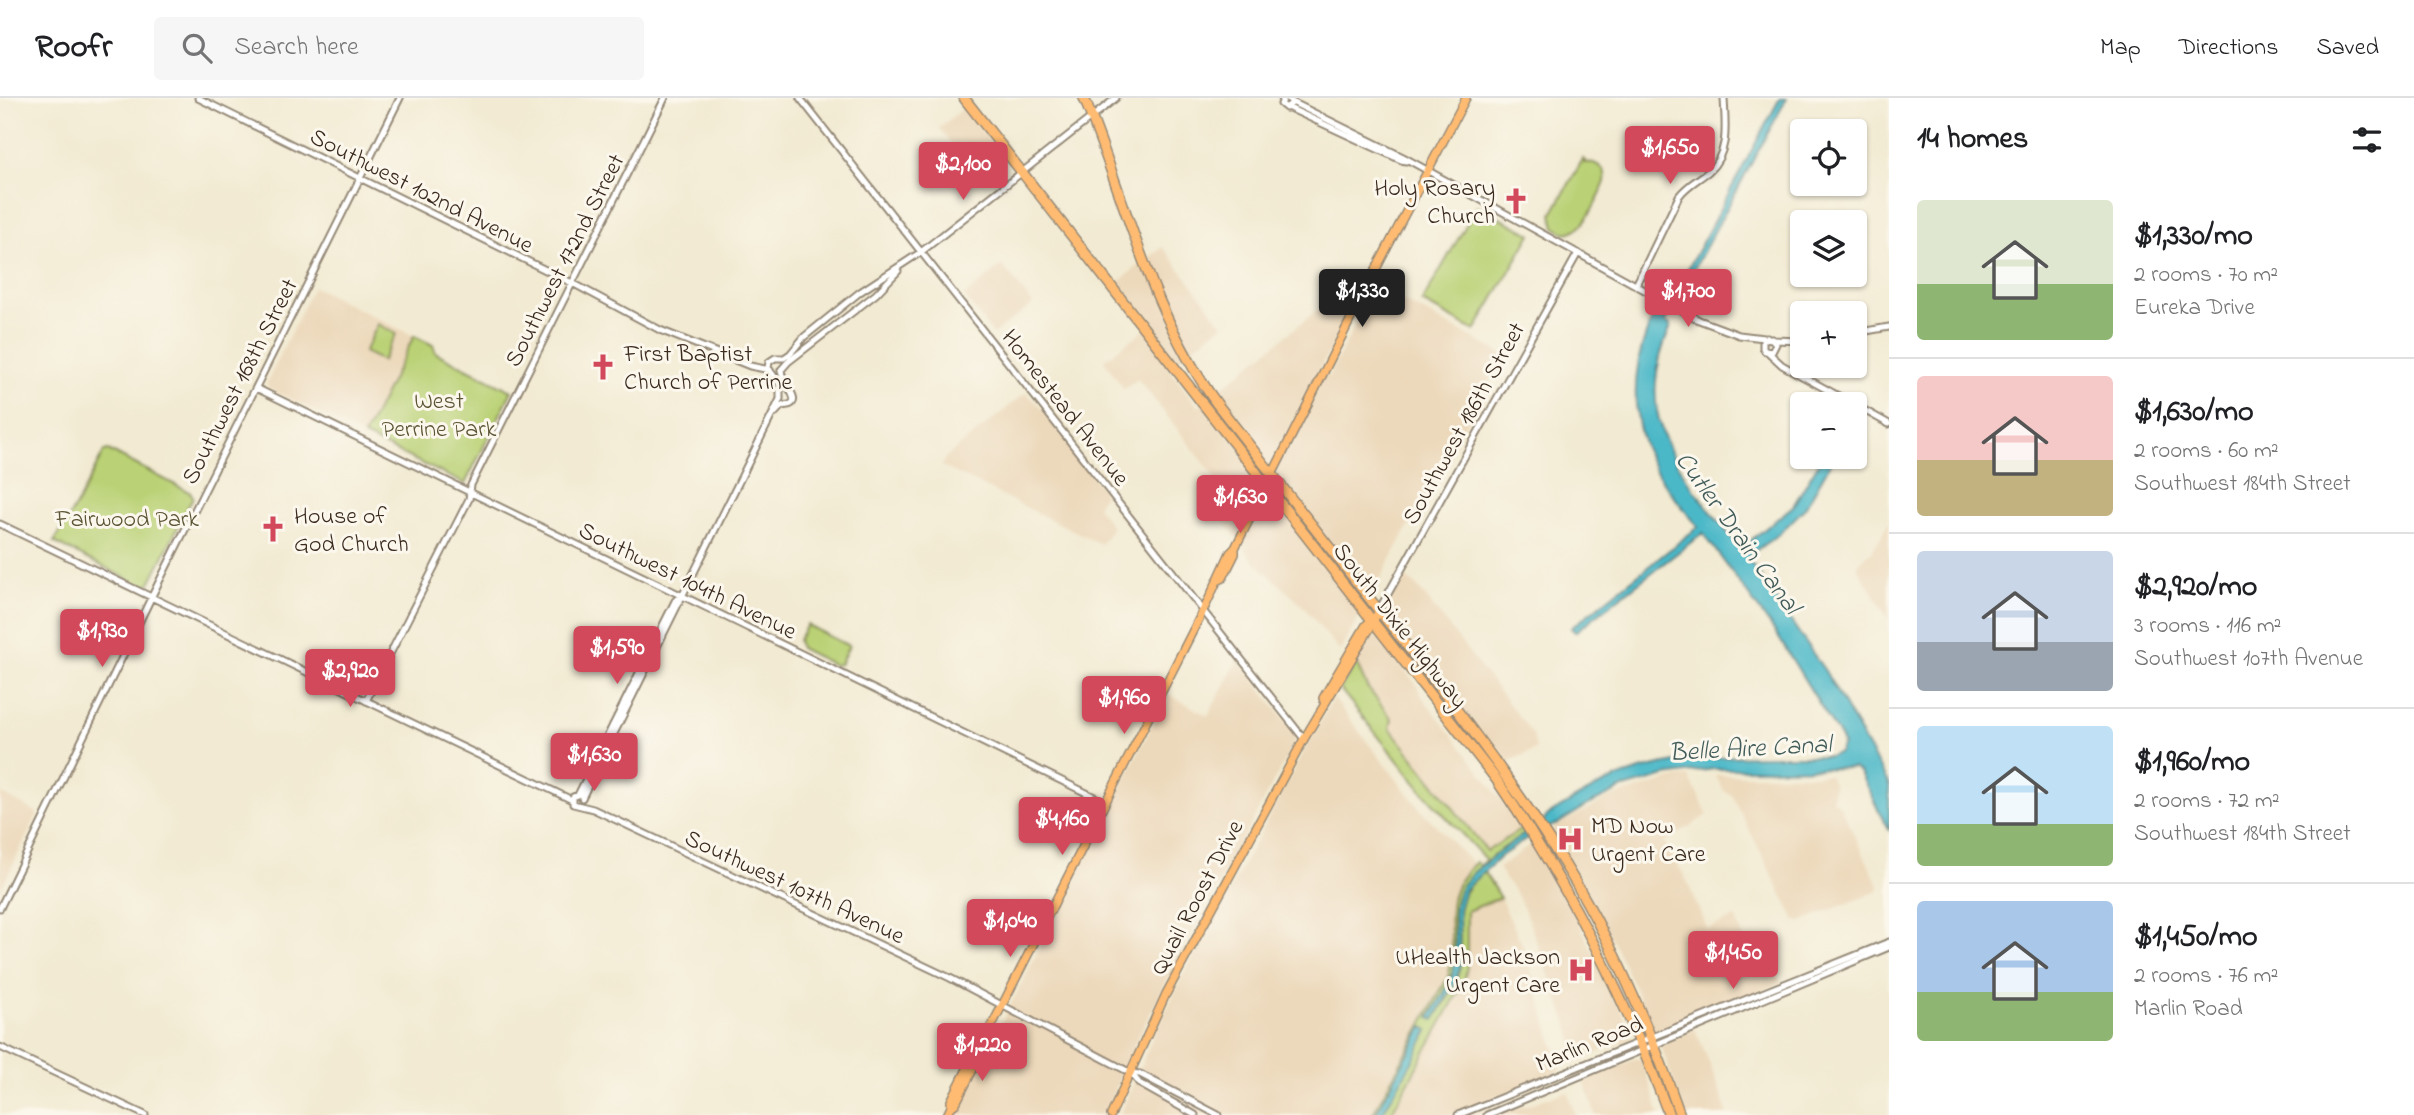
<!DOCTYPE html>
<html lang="en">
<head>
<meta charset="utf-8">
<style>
	body { margin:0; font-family:"Indie Flower",sans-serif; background:#f6f6f6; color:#202124; height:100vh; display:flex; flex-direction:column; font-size:26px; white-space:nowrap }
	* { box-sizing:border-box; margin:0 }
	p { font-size:23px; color:#757577 }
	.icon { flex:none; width:38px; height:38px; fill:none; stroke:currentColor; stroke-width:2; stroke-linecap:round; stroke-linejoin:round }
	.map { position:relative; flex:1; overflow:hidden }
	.drawer { display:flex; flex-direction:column; background:#fff; width:525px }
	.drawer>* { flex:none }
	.fabs { position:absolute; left:1790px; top:21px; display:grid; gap:14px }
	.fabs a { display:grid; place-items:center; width:77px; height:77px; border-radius:7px; background:#fff; box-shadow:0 2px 5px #0004; font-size:35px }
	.price { position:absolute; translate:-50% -60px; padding:0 16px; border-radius:7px; background:#d1495b; color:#fff; font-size:23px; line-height:46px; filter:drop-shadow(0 2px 4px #0008) }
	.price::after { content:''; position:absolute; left:50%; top:42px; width:21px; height:16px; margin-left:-10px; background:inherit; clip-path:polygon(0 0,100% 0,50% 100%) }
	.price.on { background:#222; color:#fff }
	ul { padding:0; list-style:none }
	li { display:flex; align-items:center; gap:21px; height:175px; padding:0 28px }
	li+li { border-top:2px solid #e0e0e0 }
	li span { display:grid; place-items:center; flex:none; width:196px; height:140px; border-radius:7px; color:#555 }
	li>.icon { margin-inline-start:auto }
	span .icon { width:84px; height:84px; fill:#fffc; stroke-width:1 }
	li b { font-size:30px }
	h2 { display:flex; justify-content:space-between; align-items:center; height:84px; padding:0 28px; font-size:30px }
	header { display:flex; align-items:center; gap:42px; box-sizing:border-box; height:98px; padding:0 35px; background:#fff; border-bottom:2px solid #e0e0e0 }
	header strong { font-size:33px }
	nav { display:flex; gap:38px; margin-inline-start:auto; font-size:24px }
	.search { width:490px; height:63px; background:#f6f6f6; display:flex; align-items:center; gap:18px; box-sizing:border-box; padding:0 24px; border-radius:7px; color:#757577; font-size:26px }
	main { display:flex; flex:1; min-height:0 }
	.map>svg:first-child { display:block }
	.built { fill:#ecd8ba }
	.green { fill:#bad175; stroke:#7a7e4a; stroke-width:2 }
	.water { fill:#4cb8c8; stroke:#447173; stroke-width:2 }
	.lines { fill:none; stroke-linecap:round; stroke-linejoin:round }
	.minor-casing { stroke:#968a78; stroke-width:9 }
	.major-casing { stroke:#968a78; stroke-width:10 }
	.highway-casing { stroke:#968a78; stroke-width:12 }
	.minor { stroke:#fff; stroke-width:5 }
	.major { stroke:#ffbb71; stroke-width:7 }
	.highway { stroke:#ffbb71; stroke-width:9 }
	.labels { text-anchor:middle; stroke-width:6; stroke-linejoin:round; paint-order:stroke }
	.poi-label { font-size:24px; fill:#3b2a1e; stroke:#fbf7ec; text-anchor:start }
	.street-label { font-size:24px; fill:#3b2a1e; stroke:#fbf7ec }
	.park-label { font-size:24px; fill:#5b5434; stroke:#fbf7ec }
	.water-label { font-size:26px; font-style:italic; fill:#415c5a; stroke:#fbf7ec }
</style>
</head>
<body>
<header>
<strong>Roofr</strong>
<div class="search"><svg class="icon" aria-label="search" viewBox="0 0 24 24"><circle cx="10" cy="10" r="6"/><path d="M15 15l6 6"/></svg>Search here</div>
<nav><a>Map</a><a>Directions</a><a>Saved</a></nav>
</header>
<main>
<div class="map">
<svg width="1889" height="1017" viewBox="0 0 1889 1017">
	<rect width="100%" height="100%" fill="#fbf7ec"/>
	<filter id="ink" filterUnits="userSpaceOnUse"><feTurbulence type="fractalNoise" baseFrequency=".0143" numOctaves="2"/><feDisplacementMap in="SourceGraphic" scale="14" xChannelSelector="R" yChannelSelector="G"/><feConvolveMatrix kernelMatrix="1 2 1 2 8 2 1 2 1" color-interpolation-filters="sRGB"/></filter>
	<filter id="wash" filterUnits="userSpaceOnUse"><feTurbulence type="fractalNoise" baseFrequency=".00686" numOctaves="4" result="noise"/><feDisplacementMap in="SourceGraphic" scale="28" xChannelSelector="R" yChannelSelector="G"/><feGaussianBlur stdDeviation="1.57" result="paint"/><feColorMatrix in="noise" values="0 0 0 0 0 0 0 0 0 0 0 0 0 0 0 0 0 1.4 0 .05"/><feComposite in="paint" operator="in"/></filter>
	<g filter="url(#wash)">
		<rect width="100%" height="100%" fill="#f2ead2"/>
		<!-- built -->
		<path class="built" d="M964,10L998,54L973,74L939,30Z
			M1163,149L1223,227L1167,269L1198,309L1363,175L1367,177L1319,273L1329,278L1375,188L1504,257L1340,553L1304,509L1253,462L1203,394L1216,380L1138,281L1124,291L1104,262L1151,227L1117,185Z
			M1002,167L1033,206L993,236L964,198Z
			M313,189L414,238L364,338L269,290L266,286Z
			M1026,295L1039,307L1104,395L1097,409L1112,429L1101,446L942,368L945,360Z
			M1889,425V521L1858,471L1859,465L1872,453Z
			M1404,479L1417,488L1523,624L1533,638L1536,651L1501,667L1384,514Z
			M1371,539H1378L1418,589L1420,596L1523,730L1487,754L1389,629L1392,621L1367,589L1356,565Z
			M1238,561L1296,637V641L1160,896L1134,947L1105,1017H955L1168,596L1208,618Z
			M1333,600L1419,710L1473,766L1463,776L1451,804L1452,855L1448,879L1372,1017H1120L1152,941L1181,882Z
			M1715,677H1829L1834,687L1832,702L1840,708L1879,788L1878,793L1800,824L1795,822L1732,697L1724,693Z
			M1679,679H1689L1708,717L1664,744L1685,779L1707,831L1735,820L1756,867L1771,862L1781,885L1658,934L1652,929L1616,849L1582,785L1553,737V730L1609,700Z
			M0,695L36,714L37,717L0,793Z
			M1532,746L1580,827L1632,936L1630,941L1575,964L1571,935L1527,818L1517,797L1498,770Z
			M1500,800L1525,853L1561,971L1538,983L1450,1017H1390L1467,869V813Z
			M1695,931L1709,964L1728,1017H1685L1661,947Z
			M1636,961H1641L1660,1017H1596L1584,982Z
			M1568,994L1575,1017H1500L1547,1000Z"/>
		<!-- green -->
		<path class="green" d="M1583,61L1585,63L1584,65C1598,63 1607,71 1605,84C1598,102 1578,151 1555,129L1552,116Z
			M1477,108L1531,136L1475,233L1422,204Z
			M378,226L396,236L382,263L364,254Z
			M414,238L433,247L436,255L512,293L465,386L364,338Z
			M108,352L191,395L193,399L150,485L144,489L54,444L78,404L104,353Z
			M807,527L849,548L840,566L834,567L800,550L798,542Z
			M1356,565L1367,589L1392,621L1390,630L1487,753L1523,730L1527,735C1504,748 1462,778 1455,805C1450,826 1458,848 1454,869C1451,886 1439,903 1430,917L1434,921C1444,907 1458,886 1460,868C1464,830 1445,801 1484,774L1500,800L1467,813V869L1464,884L1390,1017H1381L1427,935L1428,932L1424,929L1375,1017H1372L1448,879C1461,833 1432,804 1476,764L1479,767L1486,762L1424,695L1340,591Z"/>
		<!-- water -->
		<path class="water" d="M1780,0H1787L1677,202L1671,199L1677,191Z
			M1664,211L1670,214L1665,223L1671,228C1627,326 1685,378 1740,451L1793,408L1822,359H1834L1805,410L1780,435L1747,459L1825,573L1887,683L1889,687V733L1860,675L1854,670L1714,671L1665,678L1621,691L1588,707L1557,726L1537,734L1501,758L1465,791L1459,812L1460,869L1455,884L1434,922L1430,919C1438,904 1451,887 1454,870C1460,843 1447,815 1461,789C1470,773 1507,748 1523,737C1533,731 1541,727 1548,717C1573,702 1597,687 1625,677C1690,653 1761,659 1829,658L1839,655L1843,646L1841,641L1776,535L1703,435L1575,534L1571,530L1698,429C1685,411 1668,393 1656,373C1629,325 1630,269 1653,219H1659Z
			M1423,929L1428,932L1415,959L1381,1017H1375Z"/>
	</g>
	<g filter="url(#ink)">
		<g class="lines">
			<!-- minor casing -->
			<g class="minor-casing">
				<path id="minor" d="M198,0L578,188L660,232L750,268L770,272
					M800,0L1304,641
					M1284,0L1281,6L1286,10L1292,5L1288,0
					M1292,4L1403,59L1699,222L1739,237L1772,241L1776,246L1772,254L1765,253L1763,250V243L1767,240
					M1289,10L1401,62L1406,63
					M1636,187L1679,98C1687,87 1698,82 1709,73C1730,54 1725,26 1724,0
					M1855,235L1889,229
					M1774,242L1802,243
					M1768,254L1782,267L1853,306
					M781,272L788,264L876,196L898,173
					M256,290L1105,704
					M1855,307L1889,326
					M774,316C776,314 780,309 782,308C787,306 790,309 793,304C797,298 782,283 781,272
					M0,426L572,702
					M681,498L675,503L578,697L573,699V706L593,711L950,880L1131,975L1140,976L1218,1017
					M1379,512L1578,155
					M366,603L469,401L471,387L665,0
					M582,700L780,301V286L768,270L769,264L775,260H784L790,256L804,239L860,194L921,154L1116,0
					M0,810L151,500L400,0
					M0,949L145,1017
					M1131,975L1140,986L1195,1017
					M1458,1017L1889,844
					M1487,1017L1889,849"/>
			</g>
			<!-- major casing -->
			<g class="major-casing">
				<path id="major" d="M1235,450L1375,173L1466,0
					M1324,604L1323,600L1366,527L1372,522
					M951,1009L956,1005L983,952L982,947
					M947,1017L951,1009V1003L976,953L982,947L1207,505L1230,455L1235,450V456L1223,480L1219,482
					M1111,1017L1166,896L1304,641L1369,532L1379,512"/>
			</g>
			<!-- highway casing -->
			<g class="highway-casing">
				<path id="highway" d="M964,0L1496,681C1568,786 1624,897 1669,1017
					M1084,0C1127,105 1149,212 1217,306C1272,377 1328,448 1384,519C1448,599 1510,679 1565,767C1613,845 1650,931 1680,1017"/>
			</g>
			<!-- minor -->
			<use href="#minor" class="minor"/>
			<!-- major -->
			<use href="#major" class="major"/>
			<!-- highway -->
			<use href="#highway" class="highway"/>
		</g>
	</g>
	<!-- icons -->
	<defs>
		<g id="church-bare" transform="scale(2.1)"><path d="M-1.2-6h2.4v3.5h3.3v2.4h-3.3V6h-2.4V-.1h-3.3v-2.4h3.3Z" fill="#d1495b" stroke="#fbf7ec" stroke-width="2.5" paint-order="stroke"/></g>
		<g id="hospital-bare" transform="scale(2.1)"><path d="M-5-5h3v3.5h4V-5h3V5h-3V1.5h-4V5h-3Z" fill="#d1495b" stroke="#fbf7ec" stroke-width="2.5" paint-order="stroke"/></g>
	</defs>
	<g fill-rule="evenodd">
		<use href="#church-bare" x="1516" y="103"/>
		<use href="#church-bare" x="603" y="269"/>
		<use href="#church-bare" x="273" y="431"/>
		<use href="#hospital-bare" x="1570" y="741"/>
		<use href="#hospital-bare" x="1581" y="872"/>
	</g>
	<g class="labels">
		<!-- poi labels -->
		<g class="poi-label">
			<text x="1495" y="97" text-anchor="end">Holy Rosary<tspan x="1495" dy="28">Church</tspan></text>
			<text x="624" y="263">First Baptist<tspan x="624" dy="28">Church of Perrine</tspan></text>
			<text x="294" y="425">House of<tspan x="294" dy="28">God Church</tspan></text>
			<text x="1591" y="735">MD Now<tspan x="1591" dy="28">Urgent Care</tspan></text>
			<text x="1560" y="866" text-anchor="end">UHealth Jackson<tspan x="1560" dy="28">Urgent Care</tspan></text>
		</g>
		<!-- street labels -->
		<g class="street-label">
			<text transform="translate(422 92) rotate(27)" y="8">Southwest 102nd Avenue</text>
			<text transform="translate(564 162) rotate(-63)" y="8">Southwest 172nd Street</text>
			<text transform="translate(239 283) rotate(-63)" y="8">Southwest 168th Street</text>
			<text transform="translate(1066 309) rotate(52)" y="8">Homestead Avenue</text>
			<text transform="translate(1463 325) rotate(-61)" y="8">Southwest 186th Street</text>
			<text transform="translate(688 482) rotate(26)" y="8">Southwest 104th Avenue</text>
			<text transform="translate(1401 527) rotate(52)" y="8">South Dixie Highway</text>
			<text transform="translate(795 788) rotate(25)" y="8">Southwest 107th Avenue</text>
			<text transform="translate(1196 799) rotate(-62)" y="8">Quail Roost Drive</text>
			<text transform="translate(1589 945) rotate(-22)" y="8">Marlin Road</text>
		</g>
		<!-- park labels -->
		<g class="park-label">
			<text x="439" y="310">West<tspan x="439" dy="28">Perrine Park</tspan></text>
			<text x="127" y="428">Fairwood Park</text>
		</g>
		<!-- water labels -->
		<g class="water-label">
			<text transform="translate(1739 434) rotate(54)" y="9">Cutler Drain Canal</text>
			<text transform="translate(1750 649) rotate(-3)" y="9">Belle Aire Canal</text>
		</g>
	</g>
</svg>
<div class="fabs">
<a><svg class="icon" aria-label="locate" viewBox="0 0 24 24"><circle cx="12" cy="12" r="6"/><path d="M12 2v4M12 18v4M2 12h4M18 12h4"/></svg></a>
<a><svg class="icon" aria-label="layers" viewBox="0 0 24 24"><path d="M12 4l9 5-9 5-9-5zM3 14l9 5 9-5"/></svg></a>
<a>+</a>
<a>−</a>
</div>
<b class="price" style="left:1670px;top:88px">$1,650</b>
<b class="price" style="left:963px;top:104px">$2,100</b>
<b class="price on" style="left:1362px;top:231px">$1,330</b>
<b class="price" style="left:1688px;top:231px">$1,700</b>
<b class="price" style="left:1240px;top:437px">$1,630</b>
<b class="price" style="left:102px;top:571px">$1,930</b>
<b class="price" style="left:617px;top:588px">$1,590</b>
<b class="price" style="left:350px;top:611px">$2,920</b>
<b class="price" style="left:1124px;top:638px">$1,960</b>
<b class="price" style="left:594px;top:695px">$1,630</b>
<b class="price" style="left:1062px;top:759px">$4,160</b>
<b class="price" style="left:1010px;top:861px">$1,040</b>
<b class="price" style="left:1733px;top:893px">$1,450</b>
<b class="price" style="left:982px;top:985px">$1,220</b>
</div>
<section class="drawer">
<h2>14 homes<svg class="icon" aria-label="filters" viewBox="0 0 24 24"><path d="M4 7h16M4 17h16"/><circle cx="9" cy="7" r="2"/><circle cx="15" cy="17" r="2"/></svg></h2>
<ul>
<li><span style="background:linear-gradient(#dfe7d0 60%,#8fb573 0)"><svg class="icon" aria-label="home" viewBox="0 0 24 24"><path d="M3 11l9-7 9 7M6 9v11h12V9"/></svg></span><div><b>$1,330/mo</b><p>2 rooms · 70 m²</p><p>Eureka Drive</p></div></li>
<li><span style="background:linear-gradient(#f6c9c9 60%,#c2b280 0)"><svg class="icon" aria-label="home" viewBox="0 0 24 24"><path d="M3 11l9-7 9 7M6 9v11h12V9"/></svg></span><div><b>$1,630/mo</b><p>2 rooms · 60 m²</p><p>Southwest 184th Street</p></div></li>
<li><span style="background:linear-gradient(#c9d6e8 65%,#9aa5b1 0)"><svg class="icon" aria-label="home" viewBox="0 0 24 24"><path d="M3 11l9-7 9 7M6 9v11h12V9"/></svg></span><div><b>$2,920/mo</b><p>3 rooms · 116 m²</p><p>Southwest 107th Avenue</p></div></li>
<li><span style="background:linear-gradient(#bfe0f5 70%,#8fb573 0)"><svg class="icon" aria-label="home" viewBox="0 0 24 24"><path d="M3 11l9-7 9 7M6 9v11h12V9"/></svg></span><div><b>$1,960/mo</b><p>2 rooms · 72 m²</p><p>Southwest 184th Street</p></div></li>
<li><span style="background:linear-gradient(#a9c7e8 65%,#8fb573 0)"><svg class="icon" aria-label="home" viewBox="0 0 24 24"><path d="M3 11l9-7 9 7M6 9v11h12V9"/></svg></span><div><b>$1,450/mo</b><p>2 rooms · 76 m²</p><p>Marlin Road</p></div></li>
</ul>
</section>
</main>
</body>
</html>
